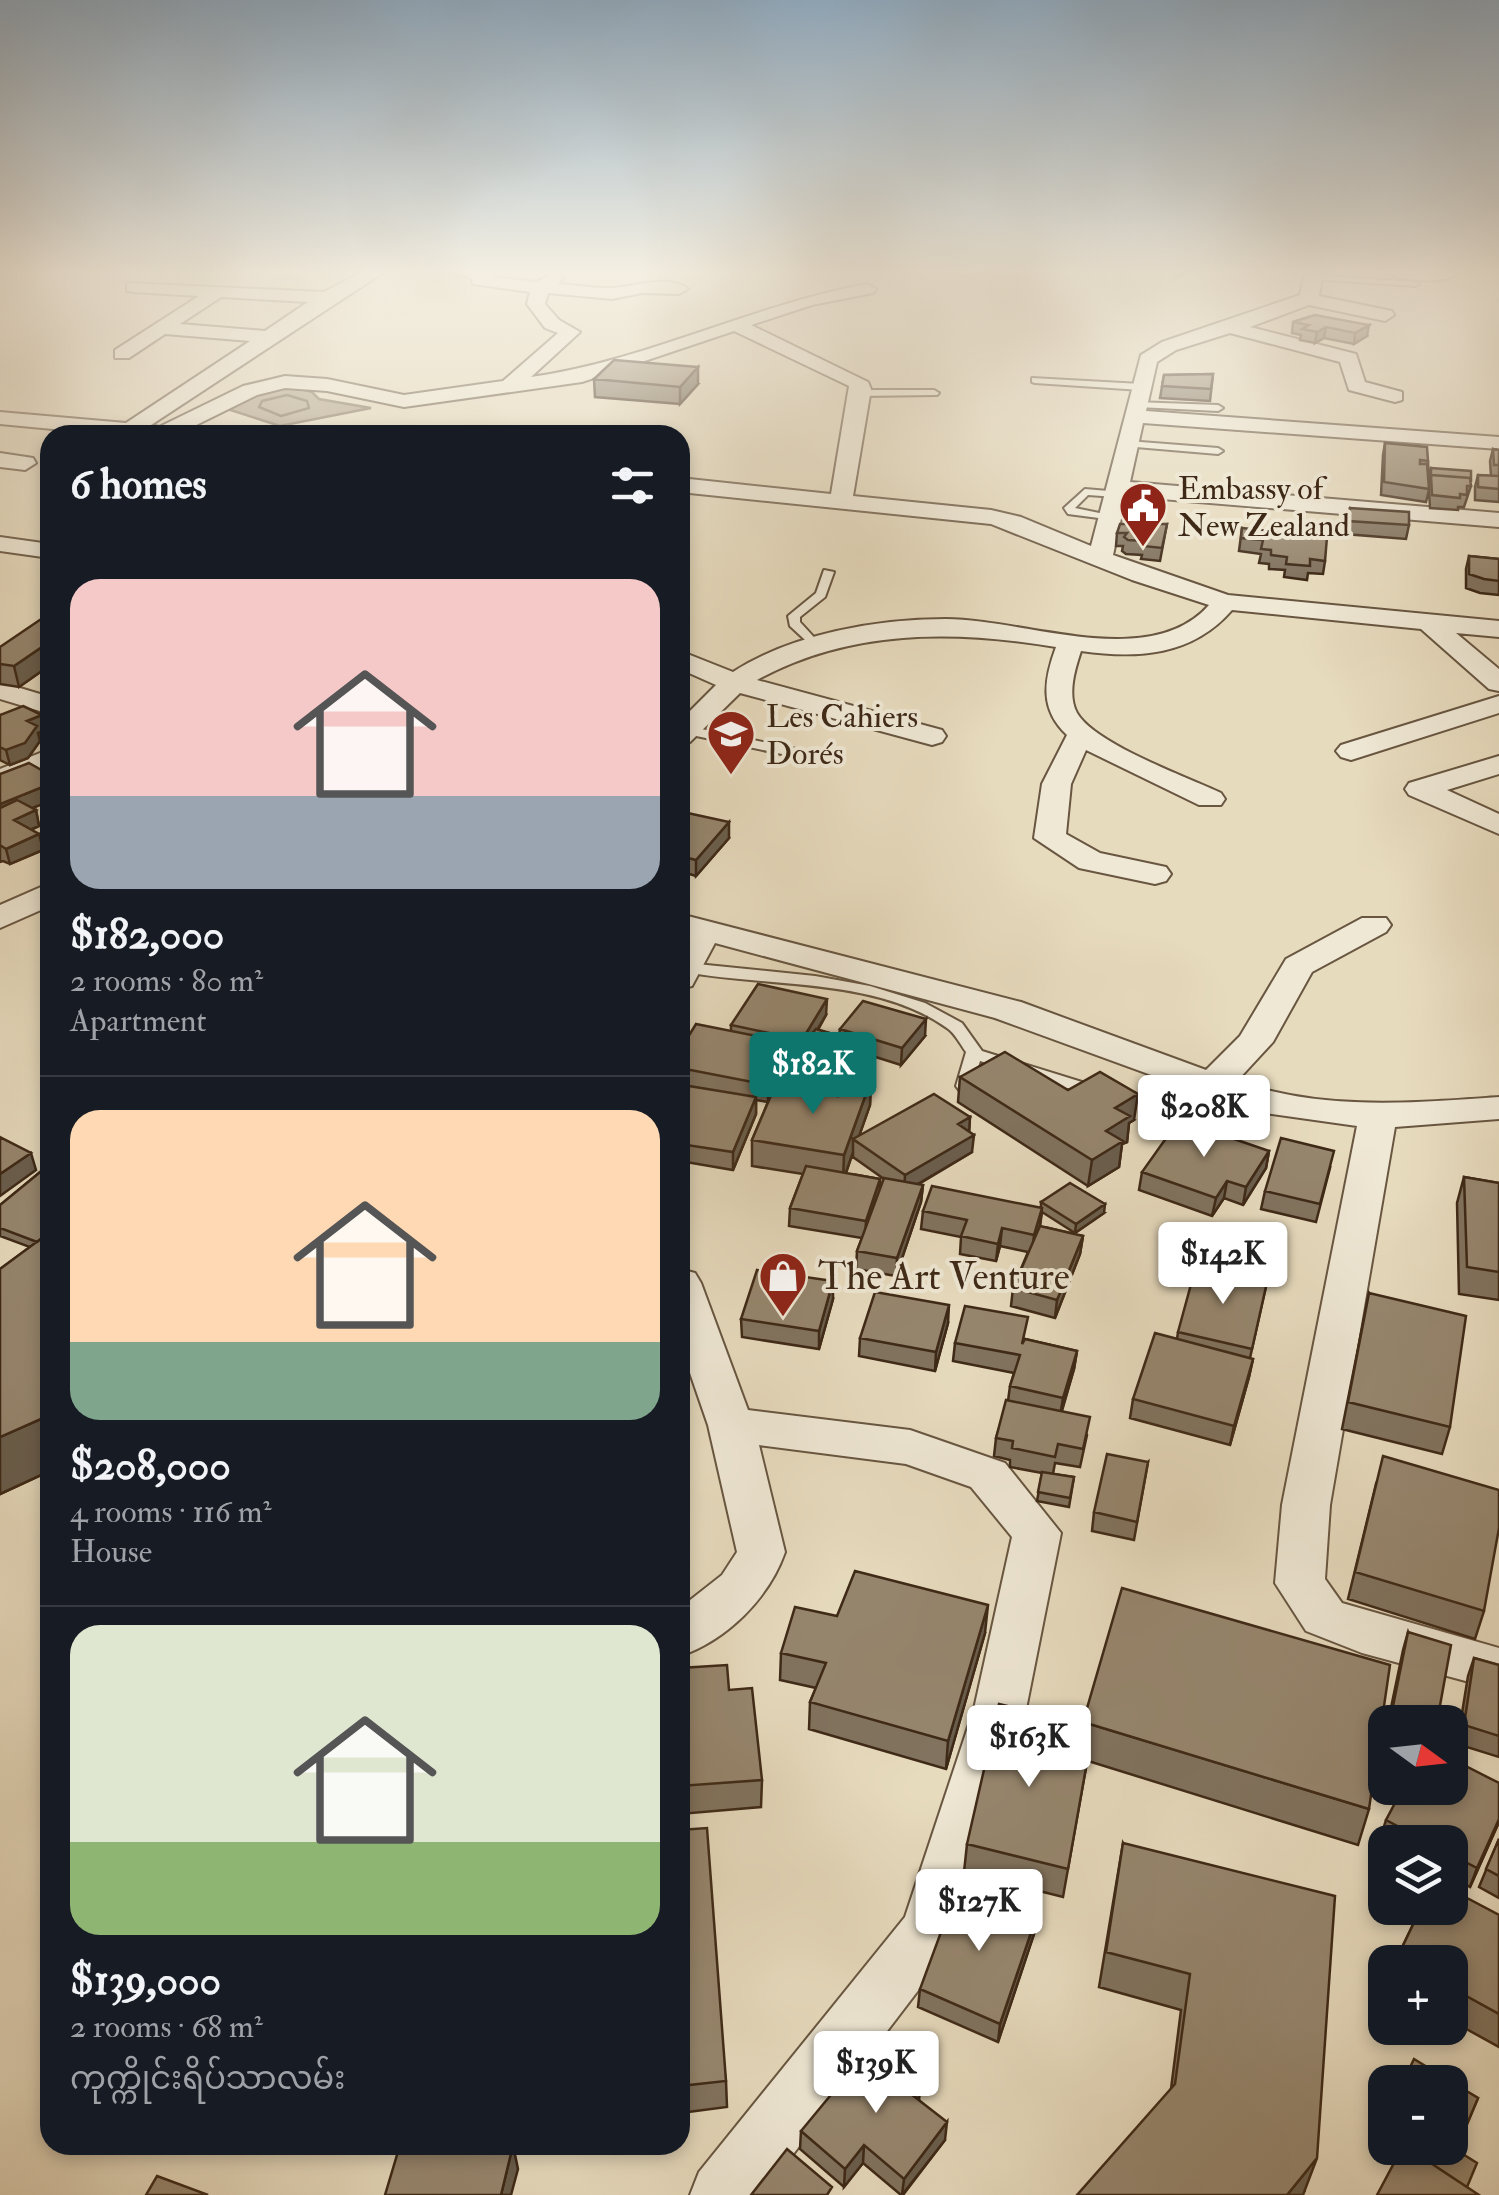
<!DOCTYPE html>
<html lang="en">
<head>
<meta charset="utf-8">
<style>
	body { margin:0; font-family:"IM FELL Double Pica","Noto Sans Myanmar",serif; background:#20242c; color:#f1f3f6; height:100vh; display:flex; flex-direction:column; font-size:38px; white-space:nowrap }
	* { box-sizing:border-box; margin:0 }
	p { font-size:32px; color:#9ea1a6 }
	.icon { flex:none; width:55px; height:55px; fill:none; stroke:currentColor; stroke-width:2; stroke-linecap:round; stroke-linejoin:round }
	.map { position:relative; flex:1; overflow:hidden }
	.side { position:absolute; left:40px; top:425px; width:650px; height:1730px; display:flex; flex-direction:column; background:#171b24; border-radius:30px; box-shadow:0 5px 15px #0003 }
	.side>* { flex:none }
	.needle { width:65px; rotate:105deg }
	.tools { position:absolute; left:1368px; top:1705px; display:grid; gap:20px }
	.tools a { display:grid; place-items:center; width:100px; height:100px; border-radius:20px; background:#171b24; box-shadow:0 5px 15px #0003; font-size:50px }
	.price { position:absolute; translate:-50% -85px; padding:0 22px; border-radius:10px; background:#fff; color:#222; font-size:32px; line-height:65px; filter:drop-shadow(0 2px 5px #0008) }
	.price::after { content:''; position:absolute; left:50%; top:60px; width:30px; height:22px; margin-left:-15px; background:inherit; clip-path:polygon(0 0,100% 0,50% 100%) }
	.price.on { background:#0f766e; color:#fff }
	ul { padding:0; list-style:none }
	li { display:grid; align-content:center; gap:20px; height:530px; padding:0 30px }
	li+li { border-top:2px solid #363941 }
	li span { display:grid; place-items:center; height:310px; border-radius:30px; color:#555 }
	li>.icon { margin-inline-start:auto }
	span .icon { width:180px; height:180px; fill:#fffc; stroke-width:1 }
	li b { font-size:42px }
	h2 { display:flex; justify-content:space-between; align-items:center; height:120px; padding:0 30px; font-size:42px }
	.map>svg:first-child { display:block }
	.water { fill:#ae9e85; stroke:#816f59; stroke-width:2.5 }
	.lines { fill:none; stroke-linecap:round; stroke-linejoin:round }
	.shore { stroke:#76644e; stroke-width:2.5 }
	.lane-casing { stroke:#685641; stroke-width:4 }
	.street-casing { stroke:#685641; stroke-width:4 }
	.lane { fill:#efe8d5; fill-rule:evenodd }
	.street { fill:#efe8d5; fill-rule:evenodd }
	.wall { fill:#81735f; stroke:#3e2917; stroke-width:2.5; fill-rule:evenodd }
	.shaded-wall { fill:#695e4d; stroke:#3e2917; stroke-width:2.5 }
	.building { fill:#96866e; stroke:#3e2917; stroke-width:2.5 }
	.labels { text-anchor:middle; stroke-width:8; stroke-linejoin:round; paint-order:stroke }
	.far-poi-label { font-size:32px; fill:#3e2917; stroke:#efe8d5; text-anchor:start }
	.poi-label { font-size:38px; fill:#3e2917; stroke:#efe8d5; text-anchor:start }
</style>
</head>
<body>
<div class="map">
<svg width="1499" height="2195" viewBox="0 0 1499 2195">
	<rect width="100%" height="100%" fill="#e7dbbe"/>
	<filter id="stains"><feTurbulence type="fractalNoise" baseFrequency=".002" numOctaves="4"/><feColorMatrix values="0 0 0 0 .2 0 0 0 0 .09 0 0 0 0 .02 0 0 0 .5 -.17"/></filter>
	<radialGradient id="worn" r=".72"><stop offset=".6" stop-color="#630" stop-opacity="0"/><stop offset="1" stop-color="#630" stop-opacity=".3"/></radialGradient>
	<!-- water -->
	<path class="water" d="M287,385L312,392L319,399L371,408L280,426L221,407Z"/>
	<g class="lines">
		<!-- shore -->
		<path class="shore" d="M287,395L307,401L309,408L281,416L259,407L262,401Z"/>
		<!-- lane casing -->
		<g class="lane-casing">
			<path id="lane" d="M1173,272H1183L1176,276Z
				M1313,275L1415,282L1419,284L1415,286L1310,279Z
				M1032,378L1141,384L1146,387L1141,390L1035,383L1032,382Z
				M934,390L939,393L937,395L860,396L855,393L860,390Z
				M1135,402L1218,405L1223,408L1218,411L1138,407L1135,406Z
				M1128,441L1218,448L1223,451L1218,454L1124,446L1123,444Z
				M1085,489L1120,492V496L1116,497L1088,495L1075,508L1114,516V520L1068,514L1064,508Z
				M824,570L834,572L825,597L800,617V622L822,646L816,650L790,626L788,616L816,593Z
				M687,726L829,756L836,760L829,764L682,733V727Z
				M687,963L815,976L870,986L925,1003L962,1023L982,1051L1085,1083L1088,1087L1079,1092L980,1061L971,1090H959L956,1086L966,1052C960,1044 955,1033 947,1028C874,976 764,988 681,971V965Z"/>
		</g>
		<!-- street casing -->
		<g class="street-casing">
			<path id="street" d="M362,272H384L151,425L159,427L243,386L285,376L327,379L404,395L503,381L558,333L545,328L527,304L530,292L473,284L471,278L448,272H494L493,277L537,282L554,273L563,278L558,284C574,285 591,288 607,288C632,289 666,273 688,289L679,294L642,293L612,299L548,293L545,304L559,320L580,332L531,377C646,361 752,305 867,284L876,289L873,293L812,305L751,325L868,382L871,389L853,496L991,510L1021,517L1091,546L1141,355L1162,342L1300,295L1305,272H1323L1319,296L1392,311L1394,315L1385,321L1309,305L1250,327L1356,354L1365,382L1402,392V400L1395,402L1349,390L1340,362L1230,333L1176,350L1157,362L1146,411L1499,437V449L1143,423L1130,482L1499,513V527L1126,496L1113,555L1228,595L1499,621V637L1456,633L1499,669V691L1489,689L1421,629L1232,610C1192,656 1138,659 1081,651C1075,669 1067,695 1077,713C1095,744 1187,777 1221,793L1225,799L1221,805H1199L1086,750L1071,784L1066,834L1100,853L1166,867L1171,874L1166,881L1155,884L1079,868L1034,838L1042,784L1067,735C1039,709 1044,680 1056,647C953,630 850,629 757,680L942,730L946,736L942,742L932,745L740,693L690,742L680,745V721L716,685L680,669V651L733,672C792,634 876,619 946,619C1025,619 1150,672 1209,605L1132,580L991,524L680,492V478L831,494L849,386L734,331L582,382L404,407L327,391L285,388L257,395L176,435H116L0,424V412L126,423L250,341L165,334L129,358H115V350L199,296L133,292L127,291V283L324,292ZM221,297L308,302L265,331L180,324Z
				M1386,272H1454L1456,275C1442,284 1401,281 1386,272Z
				M0,453L33,458L36,463L25,470L0,467Z
				M0,537L50,544V558L0,551Z
				M0,682L50,697V714L0,699Z
				M1499,696V713L1351,760L1341,757L1336,751L1341,745Z
				M50,749V769L0,789V769Z
				M1499,756V774L1447,790L1499,814V834L1409,795L1405,789L1409,783Z
				M50,883V906L0,928V905Z
				M680,914L1021,1002L1206,1070L1240,1036L1286,959L1362,918H1386L1391,925L1386,932L1312,972L1273,1042L1237,1081C1322,1111 1411,1103 1499,1097V1119L1395,1127L1330,1505L1325,1579L1342,1603L1499,1648V1690L1362,1653L1306,1631L1275,1583L1282,1505L1357,1126L1250,1111L995,1018L715,943L692,986L680,989V946L685,936L680,934Z
				M680,1269L695,1273L701,1283L748,1410L910,1430L1005,1463L1061,1533L1026,1709L949,1950L762,2195H690L699,2172L905,1917L974,1709L1012,1537L971,1487L906,1464L759,1445L785,1552C769,1598 727,1640 680,1656V1608L722,1575L737,1552L708,1425L680,1344Z"/>
		</g>
		<!-- lane -->
		<use href="#lane" class="lane"/>
		<!-- street -->
		<use href="#street" class="street"/>
	</g>
	<!-- wall -->
	<path class="wall" d="M1315,315L1367,336L1354,344L1324,338L1315,343L1300,340L1301,335L1292,333L1293,322Z
		M1213,374L1210,401L1160,398L1164,375Z
		M594,379L698,384L680,404L595,397Z
		M1385,443L1428,461L1429,487L1431,468L1471,486L1464,507H1458V510L1430,508L1429,490L1426,502L1381,495L1383,455Z
		M1493,449L1499,450V502L1475,500V487L1478,475L1491,476L1490,461Z
		M1350,508L1409,525L1406,539L1345,534Z
		M1167,524L1160,561L1141,559L1142,555L1126,554L1122,551L1123,546H1116L1117,533Z
		M1242,528L1325,561L1323,574L1308,573L1307,580L1284,577L1285,570L1269,569V564L1259,563L1261,554L1239,551Z
		M1469,556L1499,559V595L1480,593L1466,588V569Z
		M0,647L46,668L19,687L0,684Z
		M0,715H42L46,730L38,733L40,741L28,758L10,765L0,760Z
		M0,774L50,775V801L32,808L36,810L39,826L31,830L43,850L10,864L3,861L0,862Z
		M680,816L729,838L696,876L680,871Z
		M826,1015L818,1030L839,1036L840,1029L925,1036L901,1065L866,1054V1061L853,1077L871,1080L870,1105L859,1136L970,1117L969,1132L972,1152L919,1184L923,1185L921,1202L896,1276L856,1269L857,1251L862,1238L789,1226L790,1208L803,1174L752,1166V1140L768,1102L756,1100V1114L733,1170L680,1161V1105L689,1086L680,1085V1050L731,1031V1025ZM853,1152V1157L884,1179L880,1190V1179L846,1173Z
		M960,1077L1068,1090L1134,1120L1129,1123L1127,1142L1122,1144L1119,1167L1088,1186L958,1102Z
		M1269,1151L1266,1168L1243,1205L1224,1198L1212,1216L1139,1190L1142,1172Z
		M50,1164V1471L0,1494V1269L30,1247L0,1236V1205Z
		M1330,1168L1316,1222L1261,1209L1265,1191Z
		M1464,1177L1499,1183V1300L1459,1294L1457,1203Z
		M1041,1202L1104,1213L1075,1233L1042,1212L1040,1226L1083,1236L1080,1254L1055,1318L1011,1306L1013,1288L1028,1252L1000,1246L996,1261L960,1254L961,1237L921,1229L923,1211L1041,1207Z
		M1267,1282L1250,1358L1253,1359L1249,1377L1230,1445L1130,1418L1133,1399L1177,1339L1178,1332Z
		M1369,1293L1450,1427L1442,1454L1342,1429Z
		M833,1299L819,1349L742,1337L741,1319Z
		M948,1323L935,1371L859,1356L860,1338Z
		M1025,1339L1077,1351L1074,1369L1062,1411L1087,1435L1080,1467L1055,1463L1053,1474L1074,1477L1069,1507L1037,1501L1042,1473L1010,1467V1460L994,1456L996,1438L1008,1401L1010,1386L1014,1373L953,1361L955,1343Z
		M1148,1462L1134,1540L1092,1531L1094,1512Z
		M1376,1484L1484,1611L1475,1639L1348,1599Z
		M837,1616L985,1633L946,1769L809,1729L810,1702L816,1688L780,1680L781,1653Z
		M1408,1632L1437,1722H1388L1403,1650Z
		M1474,1658L1499,1665V1757L1457,1744L1468,1676Z
		M680,1668L762,1780L761,1807L680,1814Z
		M1083,1722L1369,1809L1358,1845L1085,1760L1087,1762L1063,1897L964,1872L967,1844L1079,1752Z
		M1499,1783V1822L1470,1887L1450,1876V1842H1386L1380,1839L1386,1820Z
		M680,1830L726,2081L727,2107L680,2113Z
		M1499,1839V1898L1479,1887Z
		M1123,1843L1305,2192L1171,2089L1181,2010L1099,1987Z
		M1421,1908L1499,1915V2047L1450,2020V1962H1395Z
		M1037,1915L1034,1934L998,2042L918,2007L920,1989Z
		M1450,2082L1478,2098L1456,2150L1467,2187L1377,2195L1450,2148Z
		M919,2100L945,2140L903,2195H901L863,2163L844,2187L800,2149L801,2131Z"/>
	<!-- shaded-wall -->
	<path class="shaded-wall" d="M1369,325L1367,336L1354,344L1355,333Z
		M1326,327L1324,338L1315,343L1317,332Z
		M698,367V384L680,404V387Z
		M50,646V668H46L19,687L14,666L42,647Z
		M42,715L46,730L38,733L40,741L28,758L10,765L6,750L27,721Z
		M50,784V801L0,821V804Z
		M36,810L39,826L18,835L14,820Z
		M729,822V838L696,876V860Z
		M39,834L43,850L10,864L6,849Z
		M827,999L826,1015L801,1057L802,1040Z
		M926,1019L925,1036L901,1065L902,1048Z
		M792,1043L791,1060L776,1076L775,1089L768,1103V1085Z
		M867,1044L866,1061L827,1109V1092Z
		M871,1080L870,1105L857,1142L853,1139V1152L843,1181L844,1155Z
		M1138,1094L1134,1120L1129,1123L1127,1142L1122,1144L1119,1167L1088,1186L1092,1160L1115,1108Z
		M756,1097V1114L733,1170V1152Z
		M970,1117L969,1134L958,1124Z
		M974,1135L972,1152L904,1192L905,1175Z
		M1269,1151L1266,1168L1243,1205L1246,1187Z
		M31,1153L36,1170L0,1196V1174Z
		M880,1179V1196L865,1239L866,1221Z
		M1227,1181L1224,1198L1212,1216L1216,1198Z
		M923,1185L921,1202L896,1276L897,1258Z
		M1105,1204L1104,1213L1075,1233L1076,1224Z
		M1042,1208L1040,1225L1032,1253L1034,1235Z
		M1002,1228L1000,1246L996,1261L998,1244Z
		M1083,1236L1080,1254L1055,1318L1057,1300Z
		M833,1281V1299L819,1349V1331Z
		M949,1305L948,1323L935,1371L936,1352Z
		M1077,1351L1074,1369L1060,1416L1063,1398Z
		M1253,1359L1249,1377L1230,1445L1234,1426Z
		M50,1415V1471L0,1494V1437Z
		M988,1605L985,1633L946,1769L948,1741Z
		M1499,1819V1822L1470,1887L1477,1868Z
		M1037,1915L1034,1934L998,2042L1000,2024Z
		M921,2082L919,2100L911,2094Z
		M947,2122L945,2140L902,2195L904,2179Z
		M513,2145L518,2169L511,2195H501Z
		M864,2145L863,2163L844,2187L845,2169Z
		M1317,2158L1303,2195H1287Z"/>
	<!-- building -->
	<path class="building" d="M1315,315L1369,325L1355,333L1326,327L1317,332L1302,329L1309,325L1293,322Z
		M614,360L698,367L680,387L594,379Z
		M1213,374L1211,389L1162,386L1164,375Z
		M1385,443L1427,447L1428,461L1420,460V464H1427L1429,489L1384,482Z
		M1493,449L1499,450V465H1494Z
		M1431,468L1471,471V482L1470,478L1431,475V479Z
		M1431,475L1470,478L1471,486H1467V495L1460,494V498L1432,495Z
		M1478,475L1499,476V489L1478,487Z
		M1350,508L1409,512V525L1348,521Z
		M1120,524H1167L1162,548L1143,546L1144,541L1128,540L1124,537L1127,533H1117Z
		M1242,528L1327,537L1325,561L1310,559V566L1286,564L1287,557L1271,555V550L1261,549L1263,540L1241,538Z
		M1469,556L1499,559V581L1484,579L1469,574Z
		M50,613V646L42,647L14,666L0,664V647Z
		M23,706L42,715L27,721L37,726L25,743L6,750L0,747V715Z
		M29,763L50,775V784L0,804V774Z
		M17,800L36,810L14,820L39,834L6,849L0,845V808Z
		M683,812L729,822L696,860L680,856V816Z
		M758,984L827,999L802,1040L731,1025Z
		M863,1001L926,1019L902,1048L840,1029Z
		M696,1024L792,1043L768,1085L680,1068V1050Z
		M816,1029L867,1044L827,1092L776,1076Z
		M1005,1052L1068,1090L1100,1072L1138,1094L1115,1108L1130,1116L1106,1131L1123,1141L1092,1160L960,1077Z
		M846,1076L871,1080L844,1155L752,1140L775,1086L838,1096Z
		M689,1086L756,1097L733,1152L680,1144V1105Z
		M934,1094L970,1117L958,1124L974,1135L905,1175L853,1139Z
		M1179,1120L1269,1151L1246,1187L1227,1181L1216,1198L1142,1172Z
		M0,1137L31,1153L0,1174Z
		M1281,1138L1334,1151L1320,1204L1265,1191Z
		M50,1164V1232L37,1242L0,1228V1205Z
		M806,1166L880,1179L866,1221L790,1208Z
		M1464,1177L1499,1183V1272L1467,1267Z
		M884,1178L923,1185L897,1258L857,1251Z
		M1070,1183L1105,1204L1076,1224L1041,1202Z
		M932,1186L1042,1208L1034,1235L1002,1228L998,1244L961,1236L967,1220L923,1211Z
		M1040,1226L1083,1236L1057,1300L1013,1288Z
		M50,1232V1415L0,1437V1269Z
		M1196,1266L1267,1282L1252,1349L1178,1332Z
		M757,1270L833,1281L819,1331L741,1319Z
		M875,1292L949,1305L936,1352L860,1338Z
		M1369,1293L1466,1316L1450,1427L1348,1402Z
		M965,1306L1028,1317L1022,1344L1025,1339L1077,1351L1063,1398L1010,1386L1020,1355L955,1343Z
		M1155,1333L1253,1359L1234,1426L1133,1399Z
		M1006,1400L1090,1417L1083,1449L1058,1444L1055,1457L1012,1448L1013,1441L996,1438Z
		M1107,1454L1148,1462L1137,1522L1094,1512Z
		M1383,1456L1499,1490V1528L1484,1611L1355,1572Z
		M1042,1472L1074,1477L1070,1498L1038,1492Z
		M855,1571L988,1605L948,1741L810,1702L826,1663L781,1653L795,1607L837,1616Z
		M1122,1588L1390,1665L1369,1809L1083,1722Z
		M1408,1632L1451,1645L1437,1722H1413L1391,1716Z
		M1474,1658L1499,1665V1736L1464,1725Z
		M727,1665L729,1690L752,1688L762,1780L680,1786V1668Z
		M999,1704L1049,1716L1087,1762L1068,1869L967,1844Z
		M1450,1758L1499,1783V1819L1477,1868L1450,1854V1842H1428L1386,1820L1403,1788H1450Z
		M707,1828L726,2081L680,2086V1830Z
		M1499,1839V1876L1486,1869Z
		M1123,1843L1335,1896L1317,2158L1287,2195H1077L1175,2084L1190,1974L1106,1952Z
		M958,1886L1037,1915L1000,2024L920,1989Z
		M1450,1889L1499,1915V2014L1450,1987V1962H1406L1397,1958L1421,1908H1450Z
		M873,2044L921,2082L911,2094L947,2122L904,2179L864,2145L845,2169L801,2131Z
		M1414,2059L1478,2098L1460,2141L1450,2135V2082H1403Z
		M400,2145H513L501,2195H385Z
		M1450,2146L1477,2163L1467,2187L1408,2148Z
		M1402,2148H1408L1479,2195H1377Z
		M787,2149L832,2187L827,2195H751Z
		M157,2176L208,2195H146Z"/>
	<!-- sky -->
	<linearGradient id="sky" x2="0" y2="1"><stop stop-color="#91abc0"/><stop offset="0.47" stop-color="#f4efe2"/><stop offset="1" stop-color="#f4efe2" stop-opacity="0"/></linearGradient>
	<rect width="1499" height="579" fill="url(#sky)"/>
	<!-- icons -->
	<defs>
		<g id="civic-pin" transform="scale(2.5)"><path d="M0 17L-7.5 6A9.5 9.5 0 1 1 7.5 6Z" fill="#8f2418" stroke="#efe8d5"/><path d="M-.6-6.5H3V-4.5H.6V-3L4-1V1h2V6H-6V1h2V-1L-.6-3ZM-1.2 2.5V6h2.4V2.5Z" fill="#fff"/></g>
		<g id="school-pin" transform="scale(2.5)"><path d="M0 17L-7.5 6A9.5 9.5 0 1 1 7.5 6Z" fill="#8f2418" stroke="#efe8d5"/><path d="M0-5L7-2L0 1L-7-2ZM-4 1L0 2.5L4 1V4Q0 6-4 4Z" fill="#fff"/></g>
		<g id="shop-pin" transform="scale(2.5)"><path d="M0 17L-7.5 6A9.5 9.5 0 1 1 7.5 6Z" fill="#8f2418" stroke="#efe8d5"/><path d="M-5-2.5h2.3a2.7 3.5 0 0 1 5.4 0H5L5.5 6h-11ZM-1.5-2.5h3a1.5 2.3 0 0 0-3 0Z" fill="#fff"/></g>
	</defs>
	<g fill-rule="evenodd">
		<use href="#civic-pin" x="1143" y="506"/>
		<use href="#school-pin" x="731" y="734"/>
		<use href="#shop-pin" x="783" y="1276"/>
	</g>
	<g class="labels">
		<!-- far-poi labels -->
		<g class="far-poi-label">
			<text x="1178" y="499">Embassy of<tspan x="1178" dy="37">New Zealand</tspan></text>
			<text x="766" y="727">Les Cahiers<tspan x="766" dy="37">Dorés</tspan></text>
		</g>
		<!-- poi labels -->
		<g class="poi-label">
			<text x="818" y="1289">The Art Venture</text>
		</g>
	</g>
	<rect width="100%" height="100%" filter="url(#stains)"/>
	<rect width="100%" height="100%" fill="url(#worn)"/>
</svg>
<div class="tools">
<a><svg class="needle" viewBox="-14 -14 28 28"><path d="M0-13l5 13h-10z" fill="#e53935"/><path d="M0 13l5-13h-10z" fill="#9ea1a6"/></svg></a>
<a><svg class="icon" aria-label="layers" viewBox="0 0 24 24"><path d="M12 4l9 5-9 5-9-5zM3 14l9 5 9-5"/></svg></a>
<a>+</a>
<a>−</a>
</div>
<b class="price on" style="left:813px;top:1117px">$182K</b>
<b class="price" style="left:1204px;top:1160px">$208K</b>
<b class="price" style="left:1223px;top:1307px">$142K</b>
<b class="price" style="left:1029px;top:1790px">$163K</b>
<b class="price" style="left:979px;top:1954px">$127K</b>
<b class="price" style="left:876px;top:2116px">$139K</b>
<section class="side">
<h2>6 homes<svg class="icon" aria-label="filters" viewBox="0 0 24 24"><path d="M4 7h16M4 17h16"/><circle cx="9" cy="7" r="2"/><circle cx="15" cy="17" r="2"/></svg></h2>
<ul>
<li><span style="background:linear-gradient(#f6c9c9 70%,#9aa5b1 0)"><svg class="icon" aria-label="home" viewBox="0 0 24 24"><path d="M3 11l9-7 9 7M6 9v11h12V9"/></svg></span><div><b>$182,000</b><p>2 rooms · 80 m²</p><p>Apartment</p></div></li>
<li><span style="background:linear-gradient(#ffd9b3 75%,#7fa58c 0)"><svg class="icon" aria-label="home" viewBox="0 0 24 24"><path d="M3 11l9-7 9 7M6 9v11h12V9"/></svg></span><div><b>$208,000</b><p>4 rooms · 116 m²</p><p>House</p></div></li>
<li><span style="background:linear-gradient(#dfe7d0 70%,#8fb573 0)"><svg class="icon" aria-label="home" viewBox="0 0 24 24"><path d="M3 11l9-7 9 7M6 9v11h12V9"/></svg></span><div><b>$139,000</b><p>2 rooms · 68 m²</p><p>ကုက္ကိုင်းရိပ်သာလမ်း</p></div></li>
</ul>
</section>
</div>
</body>
</html>
